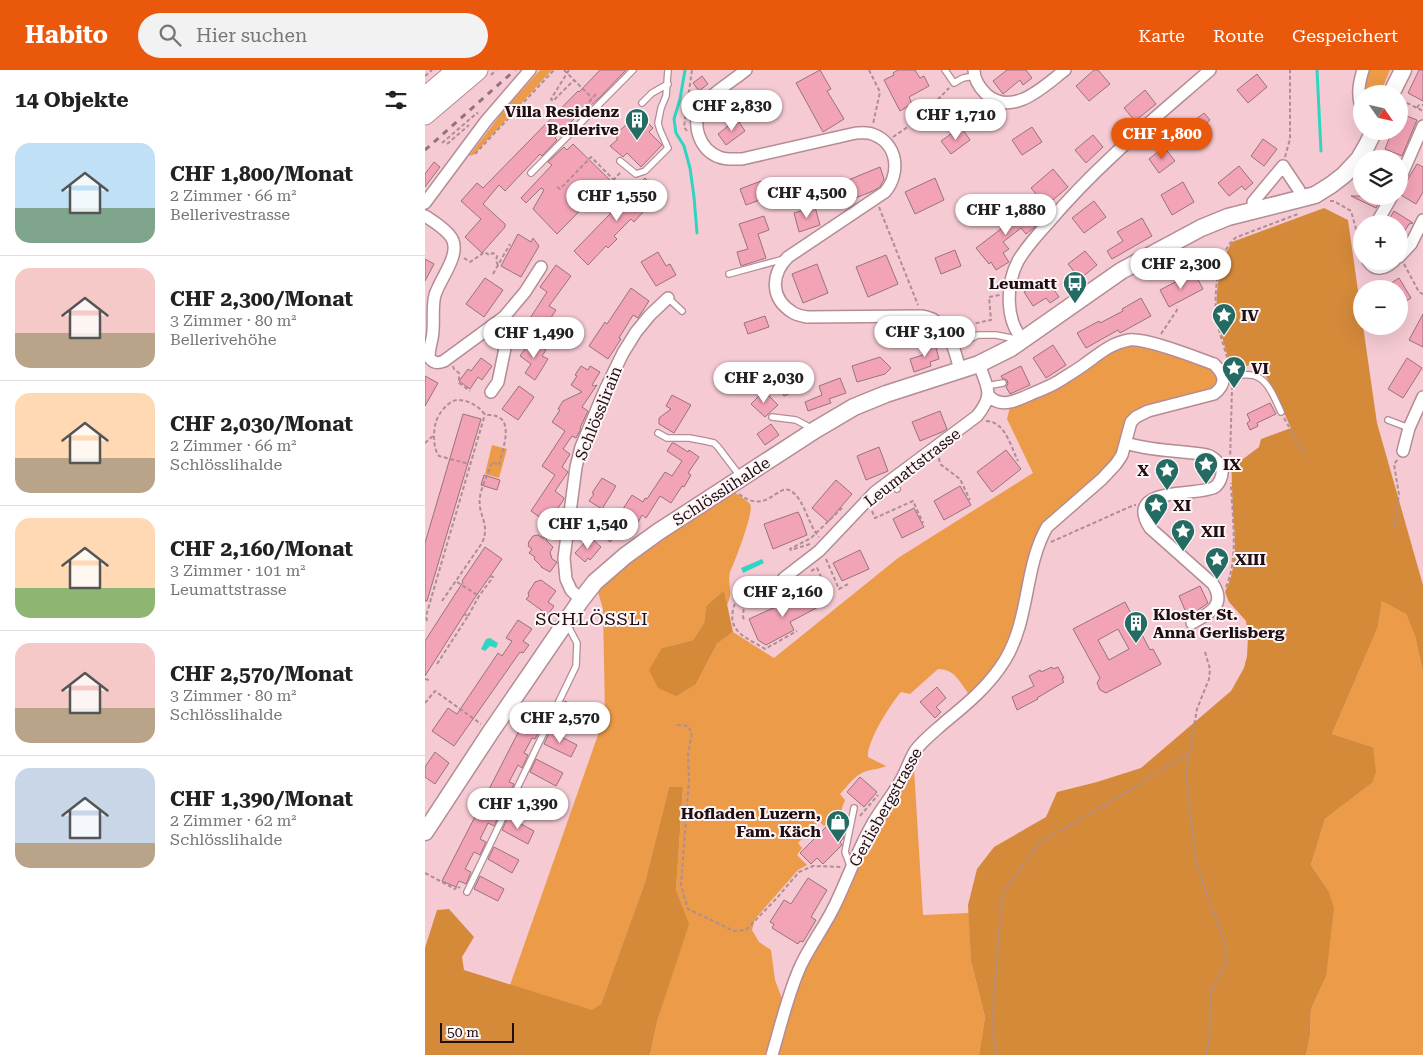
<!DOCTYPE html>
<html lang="de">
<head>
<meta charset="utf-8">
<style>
	body { margin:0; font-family:"Roboto Serif",serif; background:#f2f2f2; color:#222; height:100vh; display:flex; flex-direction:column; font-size:19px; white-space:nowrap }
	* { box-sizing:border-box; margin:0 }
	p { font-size:16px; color:#767676 }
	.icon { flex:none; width:28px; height:28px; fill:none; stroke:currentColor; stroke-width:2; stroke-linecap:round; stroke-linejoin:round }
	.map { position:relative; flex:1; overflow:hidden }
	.side { display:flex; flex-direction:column; background:#fff; width:425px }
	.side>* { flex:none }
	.needle { width:32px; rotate:124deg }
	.controls { position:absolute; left:928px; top:15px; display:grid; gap:10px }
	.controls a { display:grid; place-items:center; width:55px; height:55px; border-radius:50%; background:#fff; box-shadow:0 5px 20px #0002; font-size:25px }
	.scale { position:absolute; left:15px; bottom:12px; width:74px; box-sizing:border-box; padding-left:5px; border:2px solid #1d0f13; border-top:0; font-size:14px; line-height:18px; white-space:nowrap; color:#1d0f13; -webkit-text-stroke:4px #fff5f7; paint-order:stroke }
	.price { position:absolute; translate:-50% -42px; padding:0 11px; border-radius:18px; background:#fff; color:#222; font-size:16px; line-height:32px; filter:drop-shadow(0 1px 2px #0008) }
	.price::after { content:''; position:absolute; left:50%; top:30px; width:15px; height:11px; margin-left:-8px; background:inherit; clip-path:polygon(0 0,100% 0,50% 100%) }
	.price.active { background:#ea580c; color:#fff }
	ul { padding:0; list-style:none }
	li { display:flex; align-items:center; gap:15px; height:125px; padding:0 15px }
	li+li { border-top:1px solid #e0e0e0 }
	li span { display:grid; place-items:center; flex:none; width:140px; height:100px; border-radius:15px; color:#555 }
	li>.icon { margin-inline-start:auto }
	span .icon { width:60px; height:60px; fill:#fffc; stroke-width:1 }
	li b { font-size:21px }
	h2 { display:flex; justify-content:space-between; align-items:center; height:60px; padding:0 15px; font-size:21px }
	header { display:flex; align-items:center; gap:30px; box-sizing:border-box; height:70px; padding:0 25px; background:#ea580c; color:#fff }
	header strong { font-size:24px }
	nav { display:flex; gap:28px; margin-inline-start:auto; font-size:18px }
	.search { width:350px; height:45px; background:#f2f2f2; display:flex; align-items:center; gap:12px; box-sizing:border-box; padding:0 18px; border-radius:28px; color:#767676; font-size:19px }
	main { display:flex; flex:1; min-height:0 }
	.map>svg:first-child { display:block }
	.green { fill:#ec9b49 }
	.forest { fill:#d58a3a }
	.water { fill:#2fd4c2 }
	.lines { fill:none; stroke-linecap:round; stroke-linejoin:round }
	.stream { stroke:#2fd4c2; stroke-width:3 }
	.building { fill:#f3a3b6; stroke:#99727b; fill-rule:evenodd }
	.lane-casing { stroke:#b48c95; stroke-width:8 }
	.street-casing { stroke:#b48c95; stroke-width:14 }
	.secondary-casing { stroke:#b48c95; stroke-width:19 }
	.primary-casing { stroke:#b48c95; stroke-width:21 }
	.path { stroke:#af8d95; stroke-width:2; stroke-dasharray:4 2.5; stroke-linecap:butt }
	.lane { stroke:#fff; stroke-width:5.5 }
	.street { stroke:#fff; stroke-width:11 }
	.secondary { stroke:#fff; stroke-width:16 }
	.primary { stroke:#fff; stroke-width:19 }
	.rail { stroke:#91747b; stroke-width:3; stroke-dasharray:6 6; stroke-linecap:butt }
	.labels { text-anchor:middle; stroke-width:4; stroke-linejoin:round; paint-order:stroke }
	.poi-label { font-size:16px; font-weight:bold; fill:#1d0f13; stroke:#fff5f7; text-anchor:start }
	.street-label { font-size:16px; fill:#1d0f13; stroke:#fff5f7 }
	.neighbourhood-label { font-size:18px; letter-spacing:1px; fill:#1d0f13; stroke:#fff5f7 }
</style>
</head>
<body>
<header>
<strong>Habito</strong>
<div class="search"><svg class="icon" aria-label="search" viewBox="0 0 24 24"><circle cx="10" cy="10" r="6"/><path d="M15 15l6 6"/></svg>Hier suchen</div>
<nav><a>Karte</a><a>Route</a><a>Gespeichert</a></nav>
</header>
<main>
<section class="side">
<h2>14 Objekte<svg class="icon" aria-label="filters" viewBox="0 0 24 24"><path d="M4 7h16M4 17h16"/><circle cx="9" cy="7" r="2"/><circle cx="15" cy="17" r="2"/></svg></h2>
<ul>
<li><span style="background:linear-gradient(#bfe0f5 65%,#7fa58c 0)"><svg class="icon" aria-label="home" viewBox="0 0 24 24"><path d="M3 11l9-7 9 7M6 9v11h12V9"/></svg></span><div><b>CHF 1,800/Monat</b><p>2 Zimmer · 66 m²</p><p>Bellerivestrasse</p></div></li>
<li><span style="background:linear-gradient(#f6c9c9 65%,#b9a48a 0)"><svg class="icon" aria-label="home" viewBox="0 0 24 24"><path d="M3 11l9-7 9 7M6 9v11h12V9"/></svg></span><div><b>CHF 2,300/Monat</b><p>3 Zimmer · 80 m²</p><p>Bellerivehöhe</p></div></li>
<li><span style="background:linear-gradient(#ffd9b3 65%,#b9a48a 0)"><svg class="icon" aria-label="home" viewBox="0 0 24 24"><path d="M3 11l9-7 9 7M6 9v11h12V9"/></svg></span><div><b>CHF 2,030/Monat</b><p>2 Zimmer · 66 m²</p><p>Schlösslihalde</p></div></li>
<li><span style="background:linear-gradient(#ffd9b3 70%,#8fb573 0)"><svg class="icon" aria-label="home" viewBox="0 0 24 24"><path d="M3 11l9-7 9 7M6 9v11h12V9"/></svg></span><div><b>CHF 2,160/Monat</b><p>3 Zimmer · 101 m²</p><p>Leumattstrasse</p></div></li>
<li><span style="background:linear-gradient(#f6c9c9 65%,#b9a48a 0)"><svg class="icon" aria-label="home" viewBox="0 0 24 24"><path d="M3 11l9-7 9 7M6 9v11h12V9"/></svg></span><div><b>CHF 2,570/Monat</b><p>3 Zimmer · 80 m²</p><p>Schlösslihalde</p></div></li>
<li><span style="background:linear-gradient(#c9d6e8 75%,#b9a48a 0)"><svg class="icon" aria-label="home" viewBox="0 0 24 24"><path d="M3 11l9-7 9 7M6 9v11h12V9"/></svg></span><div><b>CHF 1,390/Monat</b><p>2 Zimmer · 62 m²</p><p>Schlösslihalde</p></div></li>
</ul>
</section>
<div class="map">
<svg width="998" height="985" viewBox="0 0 998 985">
	<rect width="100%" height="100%" fill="#f5cad3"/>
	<!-- green -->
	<path class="green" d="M115,0H127L54,79L48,85L44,86L80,39Z
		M940,0H965L955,24H939Z
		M712,274L783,295L793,307L791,315L784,321L715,340L697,377L685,396L625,448L592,552L572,597L545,625C535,614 531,599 513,599L485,624L476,622C466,633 441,673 443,687L461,696C455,699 449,699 442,701C430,704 423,716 415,724L420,730L417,738L416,750L412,757L406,751L399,756L394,751L373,773L377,778L372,785L382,795L373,800L330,849L327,860L334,872L346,880L350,910L359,934L343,985H225L232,952L263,854L251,820L258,717H244L220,812L176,934L167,941L85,915L180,645L178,539L173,522L196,500L217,483L309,422C313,425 323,431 325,434C330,440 309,494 305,502C302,515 309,520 302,535L299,520L281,536L279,553L268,570L237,578L271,614L292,574L308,562L349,588L473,488L608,403L582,349L585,337L693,277Z
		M67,375L82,379L74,408L60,404Z
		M957,530L981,544L990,566L998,603V985H881L885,966L886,939L901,907L903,820L886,795L900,749L947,713L948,677L907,664L953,557Z
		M486,695L489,699L498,845L544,843L546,891L560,947L554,985H350L367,925L431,792Z"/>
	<!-- forest -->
	<path class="forest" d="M899,138L923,150L936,242V256H938L952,353L998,515V603L990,566L981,544L957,531L953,557L907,664L948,677L951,702L947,713L900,749L886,795L903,820L909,838L901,907L886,939L885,966L881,985H554L560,947L546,891L543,835L552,799L569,777L621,747L632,722L672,712L716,698L806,621L819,598L822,586L823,567L821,551L804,532L800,522C813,496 810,469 808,441C807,424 807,407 806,390L818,389L834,377L836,369L866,358C859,344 842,298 828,293L808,303H807C803,285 796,267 793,249C789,226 794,193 807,172Z
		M299,520L308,562L292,574L271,614L251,626L233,618L224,600L237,578L268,570L279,553L281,536Z
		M244,717H258L251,820L264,854L232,952L225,985H0V878L12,840L24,839L49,867L37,887L39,900L167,940L176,934L220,812Z"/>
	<!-- water -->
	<path class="water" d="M337,489L339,493L318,503L316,498Z
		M65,568L73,573L71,578L65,576L60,581L56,579L61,569Z"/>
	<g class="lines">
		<!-- stream -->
		<path class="stream" d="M260,0L255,29L249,49L251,63L259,76L265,98L269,127L272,163
			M892,0L896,81"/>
	</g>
	<!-- building -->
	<path class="building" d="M175,0H201L174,28L157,43L156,42L130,68L132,70L117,86L115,84L80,121L74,115L58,134L80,154V157L57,183L40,167L56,149L36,131L52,113L58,118L153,21L154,22Z
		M395,0L406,19L402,21L419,49L398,62L371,13Z
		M473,0H490L495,8L499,6L504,16L484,27L487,34L475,41L459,10L469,5L468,3Z
		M582,0H601L607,8L598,15L595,10L578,24L568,11Z
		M669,0H673L685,14L664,31L651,16Z
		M994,0H998V31L983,23Z
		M832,4L842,17L823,33L812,20Z
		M277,6L283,14L274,21L268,13Z
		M720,20L731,34L710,51L699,38Z
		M779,43L785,50L780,55L786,62L768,76L757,60Z
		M974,43L992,50L977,86L960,79L967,61H974Z
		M216,46L228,58L224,62L237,75L216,97L202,83L198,87L185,76L192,70V63L202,54L210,51Z
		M312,49L320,61L301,75L293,64Z
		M536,57L545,70L526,84L516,71Z
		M607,57L617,72L597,85L587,70Z
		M668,65L678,77L661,93L650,80Z
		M838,69L852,79L839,96L826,86Z
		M148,74L185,110L132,164L108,139L119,120L116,118L101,133L96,128L127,95L123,92L139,77L142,80Z
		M739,77L750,91L734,103L724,89Z
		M9,92L15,97L0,117V104Z
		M992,94L998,97V122L991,134L974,124Z
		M814,96L828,113L820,120L817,116L804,126L793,113Z
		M455,97L459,109L455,117L448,121L423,131L416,113Z
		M628,99L643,117L621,136L606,118Z
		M220,108L234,123L216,141L218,142L209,152L206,149L189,166L192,169L183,178L181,176L163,195L149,181Z
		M510,108L519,130L490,144L480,122Z
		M336,111L343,127L321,135L315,119Z
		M758,112L769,132L747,145L736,125Z
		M926,126H957L951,138Z
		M669,131L681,147L659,163L647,148Z
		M596,133L608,148L605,150L610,157L601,164L596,158L578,172L584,179L578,183L584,192L571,200L566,192L564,194L551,178L580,156L575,150Z
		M390,137L395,155L374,162L369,143Z
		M969,141L988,153L984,154L974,170V154H961Z
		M339,146L344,160L333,164L341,188L316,196L312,182L323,179L314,154Z
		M717,148L727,166L687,189L682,181L698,171L692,162Z
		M93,164L106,172L108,168L114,176L96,207L76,196Z
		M530,180L536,196L516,204L510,188Z
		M660,181L672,195L655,209L643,194Z
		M233,182L241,196L245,194L251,205L231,216L216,192Z
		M461,185L473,214L443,227L431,197Z
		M0,189L9,194L0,211Z
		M392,194L403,223L378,233L367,204Z
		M131,195L146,206L124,236L131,240L114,266L100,256L122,222L115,217Z
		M769,202L778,219L744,237L735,220Z
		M60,208L78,220L59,247L41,234Z
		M621,208L634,227L625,233L621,228L608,236L599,222Z
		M974,208L986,228L974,236V219H957Z
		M206,218L224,231L213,248L208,245L194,268L196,269L183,289L164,276L180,252L182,254Z
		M716,228L726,246L695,263L693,260L661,278L652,263L674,251L675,253L698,241L697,239Z
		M998,244V277L984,270Z
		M340,246L344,257L323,264L319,253Z
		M106,270L121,280L117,286L123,289L110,310L100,303L106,294L95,286Z
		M510,274L514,289L505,292L506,296L489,302L485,289L498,285L496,279Z
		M628,275L641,295L621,308L608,288Z
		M455,287L466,298L460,304L432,312L427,296Z
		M56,288L67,296L57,310L53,307L45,319L34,311L43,299L46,301Z
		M982,288L997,298L978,328L963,319Z
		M156,296L163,300L165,296L175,302L167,315L169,316L172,315L157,337L163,341L155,358L156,359L152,366L151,368L147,366L138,379L145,384L137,397L143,402L130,421L139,428V429L123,453L106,441L130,405L117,396L140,361L127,352L135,340L133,339L138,331L157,322L146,315L152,306L150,305Z
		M596,296L605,315L585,324L581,317L583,314L582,310L577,308L576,306Z
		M361,297L372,320L359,326L349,303Z
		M0,306L13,313L0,336Z
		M415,308L421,323L404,329L406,333L383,341L380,332L397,325L394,316Z
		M94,316L109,327L93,350L77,339Z
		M339,321L353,335L340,347L326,334Z
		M247,325L266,335L249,363L234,354V348L246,339L241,336Z
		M845,333L851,344L832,353L833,356L825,360L822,353L825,351L822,344Z
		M515,341L522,359L517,362L495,371L487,352Z
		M38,344L56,349L2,531H0V473Z
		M346,354L354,365L340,375L332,364Z
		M247,373H249L263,382L264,380L274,387L263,403L266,405L259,417L257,416L246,433L235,426L221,448L217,445L211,456L194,445L207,425L218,432L220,428L222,429L240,402L247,406L257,391L242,381Z
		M454,377L463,401L441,410L432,386Z
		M581,380L596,399L567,422L552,402Z
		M59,405L75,410L72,420L56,415Z
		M177,408L191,416L177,439L164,431L169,424L167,423Z
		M411,410L427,424L403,452L387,438Z
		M535,416L546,435L519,450L509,431Z
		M489,438L499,457L477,468L468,449Z
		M373,442L376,448L382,465L348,479L339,454Z
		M185,459L192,465L185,472L178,466Z
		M113,465L118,468L121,467L122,471L128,477L125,482L127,489L132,492L125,502L116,497V496L109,489L110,487L104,483L107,479L103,476L104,474L103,473L108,466Z
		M165,467L176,477L165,490L163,488L160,492L150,483Z
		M60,477L77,489L49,529L0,606V571L38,512L37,511Z
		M435,480L444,499L417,511L408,493Z
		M116,510L131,521L123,532L129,536L123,545L101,529L104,526L103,523L110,512Z
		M775,516L783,533L763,547L754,526Z
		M389,519L397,535L365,552L369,560L341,575L333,570L324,549L357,534L358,535Z
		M700,532L725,580L728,579L736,594L681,623L675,620L672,613L675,608L648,559ZM693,559L704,579L684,590L673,570Z
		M93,550L107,559L98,571L104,575L98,583L95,582L29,676L7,661L23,638L32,644L73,583L77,586L87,571L81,568Z
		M627,597L628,599L633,597L639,608L637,609L639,612L612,628L613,629L592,640L587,627L609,616L604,606L615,600L616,602Z
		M512,617L521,628L511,637L516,642L510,648L495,632Z
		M140,631L166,646L159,658L133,644Z
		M98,653L114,661L110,669L107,668L99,683L103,685L97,698L93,695L84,712L89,714L82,727L78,725L70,741L75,743L69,756L63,753L55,769L61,772L55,785L49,782L40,799L46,802L41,814L34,811L31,817L17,811Z
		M125,661L152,675L146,687L119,674Z
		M10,682L24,693L10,714L0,707V697Z
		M111,689L138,703L131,716L105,702Z
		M435,707L452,722L439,737L422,722Z
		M97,718L123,732L116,745L91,732Z
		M83,747L109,761L103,774L77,760Z
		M405,753L419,766L418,769L415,772L417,775L398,794L392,788L386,794L375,783Z
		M69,777L94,790L87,803L63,789Z
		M55,806L79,819L73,831L49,819Z
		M383,808L402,820L386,847L391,850L378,872L375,871L373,874L347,858L349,854L345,852L359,830L366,834Z"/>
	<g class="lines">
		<!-- lane casing -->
		<g class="lane-casing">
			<path id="lane" d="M520,0L529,13L538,8L549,6
				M217,33L227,23L243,14
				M195,91L211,104L220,101L243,78L235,60L233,53L236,38L241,26L243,0
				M106,103L208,0
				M304,204L359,189
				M243,228L257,241
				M529,277L553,265H571L591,269
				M798,310C835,296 842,310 856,342
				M561,316L578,313
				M347,347L371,350L388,359
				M963,350L984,358
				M233,363L242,368H264L280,371L289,373L293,377L315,406
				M466,410L472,419
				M426,798L420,782L429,738
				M42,822L151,596L152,573L142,554"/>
		</g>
		<!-- street casing -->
		<g class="street-casing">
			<path id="street" d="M321,0C309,10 284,25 276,38C266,55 275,80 294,87C301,90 309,89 317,89L431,63C436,63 442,62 447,64C473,73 476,103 460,122L363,187C346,204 345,228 367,242C371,245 377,246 382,247L497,246C501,247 506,248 509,250C526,261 530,282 535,300
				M549,0C549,10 554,17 561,24C588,48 619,16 640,0
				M936,37C932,24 934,13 938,0
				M974,111L998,56
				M0,133L61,51L105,0
				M829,140L828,132L858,96L874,120L877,129
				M0,146C8,151 25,162 28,171C34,187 15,209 10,225C7,236 9,249 8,260C8,269 4,277 4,287C8,293 12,294 19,291L79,247L84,253V259L73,312L66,322
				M951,154L967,126
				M974,187L986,174L998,150
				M943,191C950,202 960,199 969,191
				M79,247L100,222L116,197
				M598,270C580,250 581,214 593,191C601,177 613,164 624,152C672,95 729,49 785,0
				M701,373C719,379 739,380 758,382C766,383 777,383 785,386C790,389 796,394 797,400C798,406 794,414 790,417C773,427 697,415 725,458L788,514C802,536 783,544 767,553
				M978,381L984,358L998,327
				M359,508L394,481L450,422L552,346C570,324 562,318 554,294
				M156,530L146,520L141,509L139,488L151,397L156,377L180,320L198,283L211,262L225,245L243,228
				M347,985C356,955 363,923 376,895C386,874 400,856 410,835C423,808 433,779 448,753C456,739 467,726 475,712C481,702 484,691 490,681C498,670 510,661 520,652C542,634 565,615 580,590C605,549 599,497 622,457L677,409L691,394L697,385L706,352L711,347L723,341L789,324C802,314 800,305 789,294C769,287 722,268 704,270C686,273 674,284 660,294C652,300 643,305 634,311C626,316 616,320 606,324C593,330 576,339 564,326"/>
		</g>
		<!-- secondary casing -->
		<g class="secondary-casing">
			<path id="secondary" d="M966,24L978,0
				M0,762L65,663L156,530L170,512L200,486L233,462L390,360L429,337L461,324L554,294L586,278L696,201L776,158L803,147L890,125L906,115L919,105L934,89L942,75L949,61"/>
		</g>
		<!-- primary casing -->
		<g class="primary-casing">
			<path id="primary" d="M0,27L32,0
				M0,45L53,0"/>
		</g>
		<!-- path -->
		<path class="path" d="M139,0L167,28
			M144,0L126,29L128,31L149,10
			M444,0L455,22L448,54
			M66,5L71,0
			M0,6L7,0
			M976,30L998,41
			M164,32L171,24
			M992,38L994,35H998
			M262,61L259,57L267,0
			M468,67L487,54L500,43L524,18
			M17,73L52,43L53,44
			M22,74L44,55
			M50,84L129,0
			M860,87L865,69V0
			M132,117L135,119L166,87L204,125
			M905,131H909L926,141L931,159V178L936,184
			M454,137L493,235
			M156,139L158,141L196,102
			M39,188L45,192L60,182L64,185L68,183L72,186L71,191L73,195
			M979,194L994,222L998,224
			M68,204L85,174
			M532,259L542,255L566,250L564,227L575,225
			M736,264L752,240V236
			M804,294C800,279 794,264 792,249C788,228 792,179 812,167L873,144
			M28,296L29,299L34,303V313L45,321
			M859,348L879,383
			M561,351C580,351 586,377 593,391
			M0,373L9,365
			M514,388L515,394L535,409L545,430
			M805,391L807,318
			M314,424C342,446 353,412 366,421C380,430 383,455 394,467
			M447,441L450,448L488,431L498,453
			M969,457L974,425L969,394L973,389
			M626,472L709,435H711
			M385,474L366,480L365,479L386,468L417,438
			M401,489L414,519L425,513
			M386,501L392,498L403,522
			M32,512L54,526
			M801,517C814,488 807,446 806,413
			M337,518L326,523L324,518L321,516L311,520C310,524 311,528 310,532C310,535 308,537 308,540C303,563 323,568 340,579L372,561
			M312,521L319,536L318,546L319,551
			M17,531L57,473C66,453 52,445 55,427C56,417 64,402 67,392L74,395C77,382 87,356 75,348C70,344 65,346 60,344C58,343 56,340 55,339C49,334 41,330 34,330C24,329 13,344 11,352C8,361 8,379 14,386L44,394
			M43,546L54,526L68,507L65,506
			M2,551L1,546L60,344
			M780,582L785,599L784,609L772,639L761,701L771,794L800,873L801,895L786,921L784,970L781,985
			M12,594L43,546L39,544
			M0,609L4,610
			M0,633L10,621L56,654
			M252,655L263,656L267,663L263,684L264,709L256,815L263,839L309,861L321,860L351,829L374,802L388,796L416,797
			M435,746L453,725
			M0,803L30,819L32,816L35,818
			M571,985L567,954L577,824L614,773L692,728L764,683"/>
		<!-- lane -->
		<use href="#lane" class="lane"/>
		<!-- street -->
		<use href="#street" class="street"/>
		<!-- secondary -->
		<use href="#secondary" class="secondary"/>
		<!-- primary -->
		<use href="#primary" class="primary"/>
		<!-- rail -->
		<path class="rail" d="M0,80L90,0"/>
	</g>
	<!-- icons -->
	<defs>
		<g id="building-pin" transform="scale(1.25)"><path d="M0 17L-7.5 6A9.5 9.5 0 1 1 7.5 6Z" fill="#246c63" stroke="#fff5f7"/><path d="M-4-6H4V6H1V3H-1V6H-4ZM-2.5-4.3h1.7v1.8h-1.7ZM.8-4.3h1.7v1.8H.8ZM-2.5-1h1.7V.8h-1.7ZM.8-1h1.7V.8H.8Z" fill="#fff"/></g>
		<g id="bus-pin" transform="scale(1.25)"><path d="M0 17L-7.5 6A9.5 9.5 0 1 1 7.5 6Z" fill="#246c63" stroke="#fff5f7"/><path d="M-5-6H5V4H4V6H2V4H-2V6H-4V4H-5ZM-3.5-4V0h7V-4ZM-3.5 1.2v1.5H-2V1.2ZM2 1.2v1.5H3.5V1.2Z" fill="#fff"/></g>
		<g id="sight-pin" transform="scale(1.25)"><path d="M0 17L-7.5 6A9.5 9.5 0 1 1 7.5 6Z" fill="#246c63" stroke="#fff5f7"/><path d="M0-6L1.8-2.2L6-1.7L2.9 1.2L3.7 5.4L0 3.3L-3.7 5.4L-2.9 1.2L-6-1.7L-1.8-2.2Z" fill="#fff"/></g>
		<g id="shop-pin" transform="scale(1.25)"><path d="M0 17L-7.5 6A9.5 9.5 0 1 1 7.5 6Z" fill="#246c63" stroke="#fff5f7"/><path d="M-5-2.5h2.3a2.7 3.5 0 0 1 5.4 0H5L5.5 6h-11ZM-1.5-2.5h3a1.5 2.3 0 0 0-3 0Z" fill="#fff"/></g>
	</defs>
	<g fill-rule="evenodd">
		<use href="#building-pin" x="212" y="50"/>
		<use href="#bus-pin" x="650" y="213"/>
		<use href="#sight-pin" x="799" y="245"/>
		<use href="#sight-pin" x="809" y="298"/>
		<use href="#sight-pin" x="781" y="394"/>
		<use href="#sight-pin" x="742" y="400"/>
		<use href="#sight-pin" x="731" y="435"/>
		<use href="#sight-pin" x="758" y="461"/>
		<use href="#sight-pin" x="792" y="489"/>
		<use href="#building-pin" x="711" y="553"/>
		<use href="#shop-pin" x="413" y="752"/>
	</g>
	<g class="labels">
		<!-- poi labels -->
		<g class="poi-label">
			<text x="194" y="47" text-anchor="end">Villa Residenz<tspan x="194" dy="18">Bellerive</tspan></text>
			<text x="632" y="219" text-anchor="end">Leumatt</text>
			<text x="816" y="251">IV</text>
			<text x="826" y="304">VI</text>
			<text x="798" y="400">IX</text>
			<text x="724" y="406" text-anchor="end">X</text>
			<text x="748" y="441">XI</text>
			<text x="776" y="467">XII</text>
			<text x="810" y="495">XIII</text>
			<text x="728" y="550">Kloster St.<tspan x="728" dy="18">Anna Gerlisberg</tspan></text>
			<text x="396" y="749" text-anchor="end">Hofladen Luzern,<tspan x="396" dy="18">Fam. Käch</tspan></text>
		</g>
		<!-- street labels -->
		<g class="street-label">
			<text transform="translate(173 343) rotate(-68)" y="6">Schlösslirain</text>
			<text transform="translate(487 397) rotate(-38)" y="6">Leumattstrasse</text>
			<text transform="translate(296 421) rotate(-33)" y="6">Schlösslihalde</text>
			<text transform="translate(460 737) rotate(-61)" y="6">Gerlisbergstrasse</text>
		</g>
		<!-- neighbourhood labels -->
		<g class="neighbourhood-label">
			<text x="167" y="555">SCHLÖSSLI</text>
		</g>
	</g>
</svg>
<div class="controls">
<a><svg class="needle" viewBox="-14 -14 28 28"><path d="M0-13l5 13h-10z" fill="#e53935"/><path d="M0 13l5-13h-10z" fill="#767676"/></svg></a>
<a><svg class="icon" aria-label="layers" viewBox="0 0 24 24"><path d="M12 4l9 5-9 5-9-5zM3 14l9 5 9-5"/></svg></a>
<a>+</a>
<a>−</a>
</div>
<div class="scale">50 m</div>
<b class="price" style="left:307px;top:62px">CHF 2,830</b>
<b class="price" style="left:531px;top:71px">CHF 1,710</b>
<b class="price active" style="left:737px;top:90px">CHF 1,800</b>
<b class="price" style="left:382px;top:149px">CHF 4,500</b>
<b class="price" style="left:192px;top:152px">CHF 1,550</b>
<b class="price" style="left:581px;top:166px">CHF 1,880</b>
<b class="price" style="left:756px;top:220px">CHF 2,300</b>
<b class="price" style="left:500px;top:288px">CHF 3,100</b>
<b class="price" style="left:109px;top:289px">CHF 1,490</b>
<b class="price" style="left:339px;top:334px">CHF 2,030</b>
<b class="price" style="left:163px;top:480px">CHF 1,540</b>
<b class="price" style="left:358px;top:548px">CHF 2,160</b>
<b class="price" style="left:135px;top:674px">CHF 2,570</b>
<b class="price" style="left:93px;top:760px">CHF 1,390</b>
</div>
</main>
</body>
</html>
